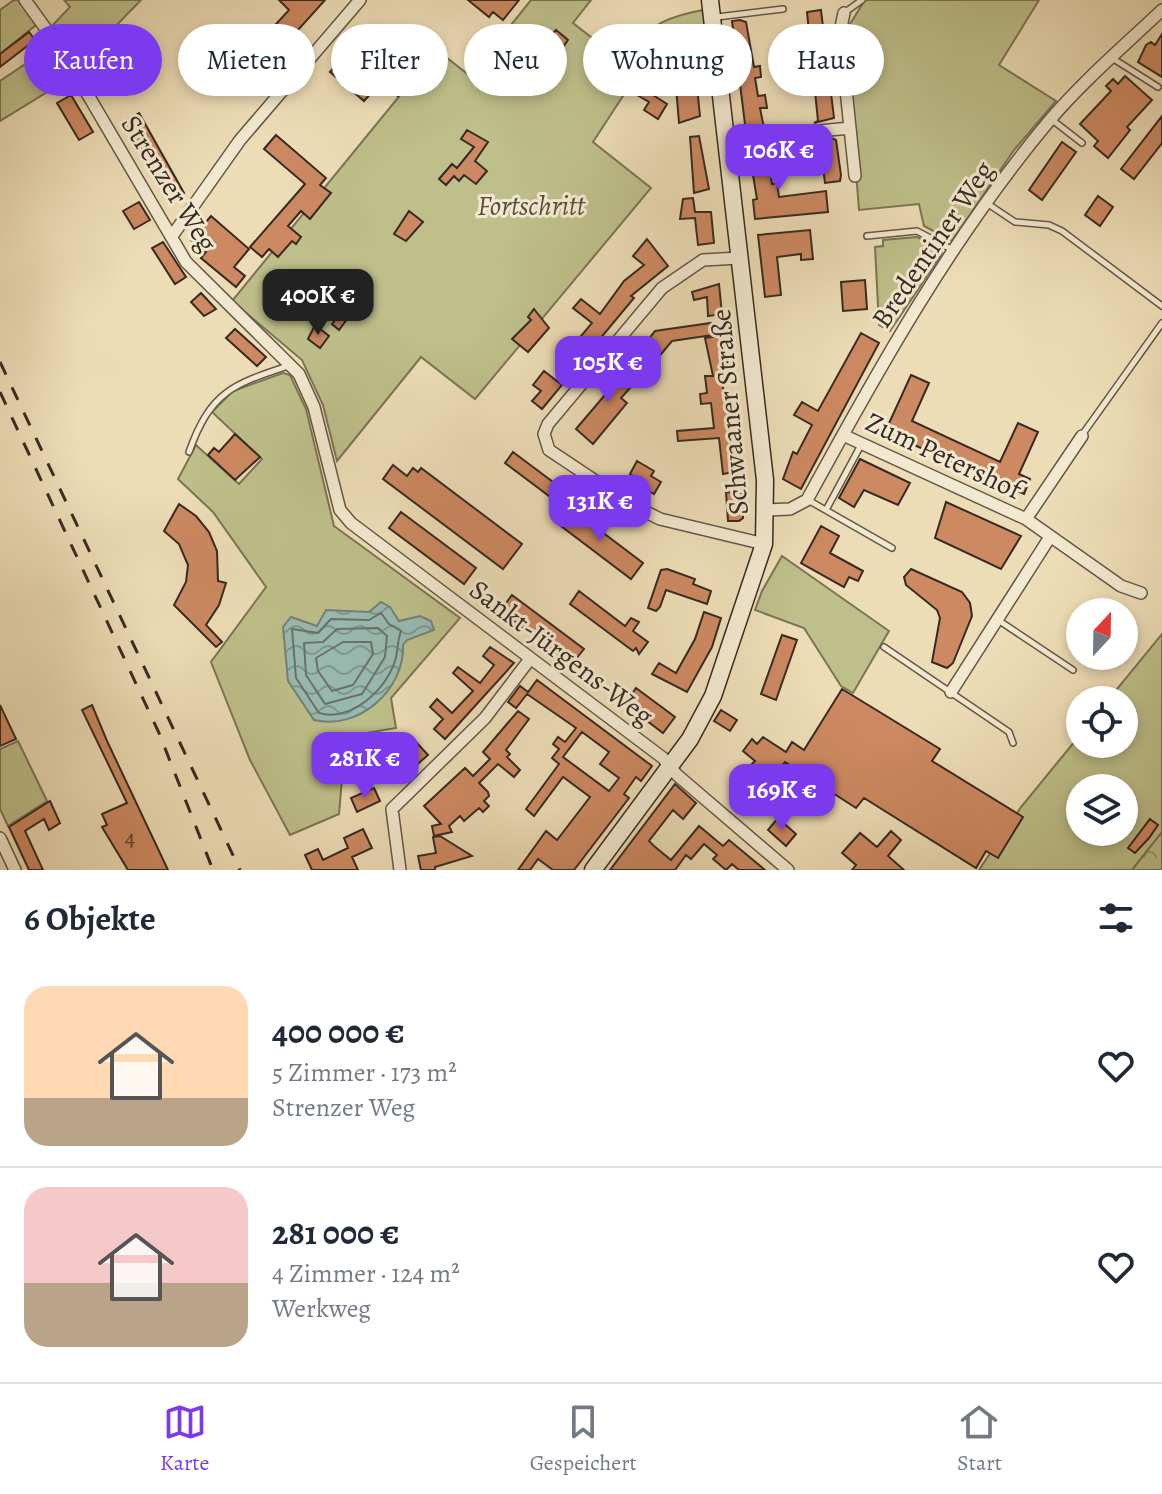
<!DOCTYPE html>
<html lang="de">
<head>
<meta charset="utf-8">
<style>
	body { margin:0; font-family:Alegreya,serif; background:#f2f2f3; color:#1f2937; height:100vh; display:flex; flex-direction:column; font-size:30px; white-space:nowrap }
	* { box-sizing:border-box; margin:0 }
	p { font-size:26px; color:#747a83 }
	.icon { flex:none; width:44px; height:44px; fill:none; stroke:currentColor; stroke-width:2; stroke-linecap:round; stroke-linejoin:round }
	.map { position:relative; height:870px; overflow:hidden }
	.drawer { display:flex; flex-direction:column; background:#fff; flex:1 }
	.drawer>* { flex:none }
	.hud { position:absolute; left:24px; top:24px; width:1114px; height:72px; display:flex; gap:16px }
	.needle { width:52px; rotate:22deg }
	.tools { position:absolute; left:1066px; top:598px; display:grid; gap:16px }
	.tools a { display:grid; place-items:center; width:72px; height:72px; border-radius:50%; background:#fff; box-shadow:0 4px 12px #0003; font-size:40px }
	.price { position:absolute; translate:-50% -68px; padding:0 18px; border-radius:16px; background:#7c3aed; color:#fff; font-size:26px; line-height:52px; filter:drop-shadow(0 2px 4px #0008) }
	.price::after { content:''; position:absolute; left:50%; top:48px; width:24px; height:18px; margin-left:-12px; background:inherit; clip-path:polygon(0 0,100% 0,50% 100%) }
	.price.active { background:#222; color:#fff }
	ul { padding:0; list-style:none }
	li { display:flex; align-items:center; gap:24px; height:200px; padding:0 24px }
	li+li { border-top:2px solid #e0e1e3 }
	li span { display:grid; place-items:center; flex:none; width:224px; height:160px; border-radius:24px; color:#555 }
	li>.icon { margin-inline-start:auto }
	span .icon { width:96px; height:96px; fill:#fffc; stroke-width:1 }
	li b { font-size:34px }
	h2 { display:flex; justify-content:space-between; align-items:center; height:96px; padding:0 24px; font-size:34px }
	.chip { padding:0 28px; border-radius:36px; background:#fff; box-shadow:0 4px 12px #0003; font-size:28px; line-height:72px }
	.chip.active { background:#7c3aed; color:#fff }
	.tab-bar { display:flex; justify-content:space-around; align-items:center; height:112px; border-top:2px solid #e0e1e3; background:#fff; font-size:22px; color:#747a83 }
	.tab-bar a { display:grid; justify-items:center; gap:4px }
	.tab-bar .active { color:#7c3aed }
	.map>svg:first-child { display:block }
	.green { fill:#bebf8a; stroke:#7a7456; stroke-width:2; fill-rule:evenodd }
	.forest { fill:url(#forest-crowns); stroke:#7a7456; stroke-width:2 }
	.water { fill:url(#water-waves); stroke:#728178; stroke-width:2 }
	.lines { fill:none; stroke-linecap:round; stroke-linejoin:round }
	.shore { stroke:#68726a; stroke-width:2 }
	.building { fill:#cd8961; stroke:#372a22; stroke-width:2; fill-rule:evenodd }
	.lane-casing { stroke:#645747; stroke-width:8 }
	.street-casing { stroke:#645747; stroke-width:14 }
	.secondary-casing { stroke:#372a22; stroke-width:19 }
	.lane { stroke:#f3e9d0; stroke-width:5 }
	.street { stroke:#f3e9d0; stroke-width:11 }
	.secondary { stroke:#f3e9d0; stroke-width:16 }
	.rail { stroke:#372a22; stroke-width:3; stroke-dasharray:14 14; stroke-linecap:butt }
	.labels { text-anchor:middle; stroke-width:6; stroke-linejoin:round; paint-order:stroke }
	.number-label { font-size:24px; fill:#5c4232 }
	.street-label { font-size:28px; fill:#372a22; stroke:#f3e9d0 }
	.park-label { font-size:28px; font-style:italic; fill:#594f3c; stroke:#f3e9d0 }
</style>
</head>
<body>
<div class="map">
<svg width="1162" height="870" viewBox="0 0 1162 870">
	<defs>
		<pattern id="forest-crowns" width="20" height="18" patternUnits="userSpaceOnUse" patternTransform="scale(2)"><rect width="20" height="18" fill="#bebf8a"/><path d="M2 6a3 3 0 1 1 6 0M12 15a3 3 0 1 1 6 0" fill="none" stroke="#9b9b70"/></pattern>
		<pattern id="water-waves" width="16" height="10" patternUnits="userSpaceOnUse" patternTransform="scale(2)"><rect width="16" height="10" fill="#99bbb2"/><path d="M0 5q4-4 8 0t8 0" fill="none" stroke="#7e9890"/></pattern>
	</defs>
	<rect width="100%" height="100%" fill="#edddb6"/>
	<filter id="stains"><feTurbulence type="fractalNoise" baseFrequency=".0025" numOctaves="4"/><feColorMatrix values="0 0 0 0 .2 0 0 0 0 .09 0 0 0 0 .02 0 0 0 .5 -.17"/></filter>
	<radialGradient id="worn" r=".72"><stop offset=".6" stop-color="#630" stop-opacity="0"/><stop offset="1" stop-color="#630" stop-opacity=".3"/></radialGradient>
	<!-- green -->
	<path class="green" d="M14,0H18L36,25L0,54V10Z
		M64,0H141L78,65L53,25L70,7Z
		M531,0H591L573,23L622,61C648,27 660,18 703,10L706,33L670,37L653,50L593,142L651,188L475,399L421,357L337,461L323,405L302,360L232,301L437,50L470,76Z
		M865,0H1039L999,65L1056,101L1014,150L952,241L924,226L919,204L859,210L845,32Z
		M58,57L70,78L0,121V81L30,61Z
		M917,237L941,249L942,254L890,331L879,325L875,247L883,246V240Z
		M283,373L290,375L306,409L334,526L460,618L391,698L396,728L361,734L343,767L339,814L290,835L250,760L211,662L266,587L213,512L178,479L196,445L239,484L262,459L212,412L233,391Z
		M782,556L889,631L853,693L841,686L804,628L755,610L762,591Z
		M1162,634V832L1132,870H979L1021,807L1080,735V744H1124V700H1108ZM1080,788H1124V832H1080Z
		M18,741L47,801L8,826L0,809V749Z"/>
	<!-- forest -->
	<path class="forest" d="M1162,832V870H1132Z"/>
	<!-- water -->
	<path class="water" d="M381,602L390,607L399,621L420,616L431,621L434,630L407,640L403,645C405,689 359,731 314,720L288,681L283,627L291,617L317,626L326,610L369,612Z"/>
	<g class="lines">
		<!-- shore -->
		<path class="shore" d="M381,613L389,624L401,631C397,642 398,652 395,661C385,690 352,722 319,713L296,678L292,629L318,633L331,619L369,620Z
			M378,628L387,636L385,657L362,694L325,704L306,675L304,643L323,642L337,629Z
			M343,642H371L373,654L353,685L332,691L318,671L316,658Z"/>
	</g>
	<!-- building -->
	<path class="building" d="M279,0H325L270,61L255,47L289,10Z
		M468,0H519L503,20L493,12L489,17Z
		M821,10L834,118L814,123L818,121L807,12Z
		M740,20L746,22L754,67L760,66L761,77L755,78L758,96L765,95L767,108H760L764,128H746L745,124L732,21Z
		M361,29L398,62L388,74L404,88L398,96L381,82L364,101L330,72L343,57L362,74L373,61L350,41Z
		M123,30L148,63L136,72L111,38Z
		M556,30L568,40L532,91L525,86L541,64L533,57Z
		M29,32L35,40L0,67V54Z
		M1162,34V77L1138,62L1146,45L1151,42L1155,45Z
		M682,38V41H688L690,83L697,87L700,116L679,123L672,39Z
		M1125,76L1152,100L1127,127L1130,130L1108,158L1094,146L1098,141L1080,124L1111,91L1106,86L1113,79L1118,84Z
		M642,88L667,104L658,119L644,110L649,102L637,95Z
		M71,95L93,132L79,140L57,103Z
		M139,113L184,193L172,200L125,121Z
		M1162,116V143L1134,179L1121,169Z
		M467,130L488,142L475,161L487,171L476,184L464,175L459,181L454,176L446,185L439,179L452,164L457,168L474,147L461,139Z
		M276,135L326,178L320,185L331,193L310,219L301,211L288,226L301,237L296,244L292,241L278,257L269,249L262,257L250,247L305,184L264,149Z
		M699,136L709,189L694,193L690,137Z
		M831,138L836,140L841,175L840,181L825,183L822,160L814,161L812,140Z
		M1062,142L1076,152L1042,200L1029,190Z
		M766,145L772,184L777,183L779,197L826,191L828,212L755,219L753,200L757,199L749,151L751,146Z
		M1098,196L1113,207L1100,226L1085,215Z
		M693,198L695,212H711L714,243L698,245L695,218L680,219L683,199Z
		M139,202L150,220L134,229L123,211Z
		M409,211L423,222L406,241L394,234Z
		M211,216L249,249L234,267L245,276L236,287L201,258L206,252L191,240Z
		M810,230L813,259L801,260V254L777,257L781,295L765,297L758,235Z
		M647,239L668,266L631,296L634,298L589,352L576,342L592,323L573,308L581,299L600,314L624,281L644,265L633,256Z
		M163,242L186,277L175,284L152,248Z
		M865,280L867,309L843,311L841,282Z
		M719,284L722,314L708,316L707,297L694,300L692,292Z
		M201,293L216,309L204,316L191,302Z
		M340,299L353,311L339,330L332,324L340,314L333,308Z
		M534,309L549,328L528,352L512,339L531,320L528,317Z
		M711,323L713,335L672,341L657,359L642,347L655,331Z
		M315,325L329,336L320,348L308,339Z
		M235,329L266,357L257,366L226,338Z
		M861,333L879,343L801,489L783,479L793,452L797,454L812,425L794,415L802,402L818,411Z
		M720,336L725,339L728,370L721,371L724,395L732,397L735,427H729L739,471L723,474L719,438L678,441L677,431L714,428L711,403L701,404L700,394L707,393L705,376H713L705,338Z
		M621,363L639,378L621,398L627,403L593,444L576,429L610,389L604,384Z
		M544,371L562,385L542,409L532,401L541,391L533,385Z
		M911,375L929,383L912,421L1000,462L1018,423L1038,432L1019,474L1030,479L1024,494L885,432Z
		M235,434L260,457L235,480L208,455L214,448L219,452Z
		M513,452L557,485L549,496L505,463Z
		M860,459L910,483L898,505L864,490L854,507L839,498Z
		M637,461L654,471L651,476L661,482L654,494L644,488L646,484L630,474Z
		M393,465L407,476L413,468L418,472L421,468L522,544L503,569L383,479Z
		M726,492L742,494L743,518L739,521H728Z
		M946,502L1021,536L1001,569L935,538Z
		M179,504L196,516L209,532L217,551L218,581L226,583L219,605L206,625L222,642L216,647L174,605L186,582L188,565L179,544L164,531Z
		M569,507L643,563L631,579L557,523Z
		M401,512L476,568L464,584L389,528Z
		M821,526L839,536L830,553L863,571L858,581L849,577L844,587L801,563Z
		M667,569L695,579L693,584L711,591L707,604L666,590L660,607L656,611L648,608L661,570Z
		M911,569L962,592L970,603L972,616L953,663L947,668L932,662L940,618L937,610L906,585L904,577Z
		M579,591L625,626L631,618L639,622L633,631L648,642L639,654L636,648L633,651L570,604Z
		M512,595L584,649L572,664L500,611Z
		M704,612L721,618L712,647L687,692L652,674L659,663L676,673L695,639Z
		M782,635L797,640L776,700L761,694Z
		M490,647L514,663L445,739L434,729L443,719L430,707L437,699L452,713L473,691L453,673L458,667L480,683L494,665L483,656Z
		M537,680L652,766L641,781L636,777L624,794L629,798L574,870H553L538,859L530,870H518L546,831L557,840L590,797L563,777L534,816L526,809L559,764L552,758L559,749L553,744L558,737L565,742L576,728L527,694L516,708L508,702L520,686L528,692ZM582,732L609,752L600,764L619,778L609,791L563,757Z
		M636,688L675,717L663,733L625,704Z
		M842,689L940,749L932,761L1023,817L998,858L986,851L976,868L864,798L856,808L785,762L769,781L751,765L755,761L743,751L752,739L757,744L763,737L786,752L792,742L804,750Z
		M0,705L16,739L0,746Z
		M92,705L107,741L168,870H128L102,827L107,825L102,814L127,803L82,710Z
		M721,710L737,720L730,731L714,721Z
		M518,711L529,719L506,750L510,754L507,757L520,770L514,777L498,764L479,783L488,792L489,796L484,801L489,806L483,812L479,808L464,821L460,816L449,826L452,832L434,836L432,826L441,824L424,806L465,768L473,776L490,759L483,752Z
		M416,742L428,755L404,776L393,766Z
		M366,758L376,777L366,782L357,763Z
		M675,784L696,803L683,819L673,810L649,841L654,846L671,860L699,826L723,846L729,840L765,870H739L732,864L726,870L713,859L717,855L704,844L691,859L686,855L675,870H610Z
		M374,788L380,801L357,812L351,798Z
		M50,801L60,823L49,830L44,819L25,831L43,870H29L9,827Z
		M778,818L796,834L786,846L768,830Z
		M1150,819L1158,825L1149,838L1135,853L1128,848Z
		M363,829L372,848L352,857L358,870H312L305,855L318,849L323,860L348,848L344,838Z
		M891,831L901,840L888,856L904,870H852L856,865L842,853L860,833L877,847Z
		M440,836L472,856L435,867V870H421L418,856L436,853L433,837Z"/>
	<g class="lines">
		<!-- lane casing -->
		<g class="lane-casing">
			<path id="lane" d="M844,13L862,0
				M717,17L783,9
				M1112,58L1158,87
				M1051,119L1082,143
				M988,204L1015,222L1049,225L1062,231L1162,306
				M867,236L917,231L953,250
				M1082,435L1162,323
				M189,452C211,390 234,384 291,365
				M808,500L892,548
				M826,510L861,445
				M998,620L1073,670
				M884,647L1009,732L1013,743"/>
		</g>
		<!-- street casing -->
		<g class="street-casing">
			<path id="street" d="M25,0L64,54L186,262L299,374L314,407L340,510L351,523L663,758L677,775L788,870
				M844,13L840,32L855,176
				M727,140L850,128
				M172,236L240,140L360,0
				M740,258L703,260L662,288L548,424L544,434L549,450L630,504L660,519L764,544
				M843,435L1026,519L1121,586L1141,593
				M766,510L790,509L807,500C879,368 952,237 1049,121C1083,81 1124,46 1162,10
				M1026,519L1082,436
				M951,692L1050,537
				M0,838L15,870
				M400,870L392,809L485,718L530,659"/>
		</g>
		<!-- secondary casing -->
		<g class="secondary-casing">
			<path id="secondary" d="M593,870L690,739L713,696L764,544L765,480L710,0"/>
		</g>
		<!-- lane -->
		<use href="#lane" class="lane"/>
		<!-- street -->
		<use href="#street" class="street"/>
		<!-- secondary -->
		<use href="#secondary" class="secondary"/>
		<!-- rail -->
		<path class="rail" d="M0,362L240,870
			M0,392L159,733L213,870"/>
	</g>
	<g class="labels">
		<!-- number labels -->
		<g class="number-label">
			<text x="130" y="845">4</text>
		</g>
		<!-- street labels -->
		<g class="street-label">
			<text transform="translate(170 183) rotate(58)" y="10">Strenzer Weg</text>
			<text transform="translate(932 244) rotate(-56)" y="10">Bredentiner Weg</text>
			<text transform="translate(729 412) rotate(-95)" y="10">Schwaaner Straße</text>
			<text transform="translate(944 455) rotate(25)" y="10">Zum Petershof</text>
			<text transform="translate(562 652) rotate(37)" y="10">Sankt-Jürgens-Weg</text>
		</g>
		<!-- park labels -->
		<g class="park-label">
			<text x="531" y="215">Fortschritt</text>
		</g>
	</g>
	<rect width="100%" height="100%" filter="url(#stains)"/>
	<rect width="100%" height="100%" fill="url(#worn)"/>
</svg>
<div class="tools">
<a><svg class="needle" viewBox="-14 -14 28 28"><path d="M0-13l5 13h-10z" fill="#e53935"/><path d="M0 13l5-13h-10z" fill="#747a83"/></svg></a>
<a><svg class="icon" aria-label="locate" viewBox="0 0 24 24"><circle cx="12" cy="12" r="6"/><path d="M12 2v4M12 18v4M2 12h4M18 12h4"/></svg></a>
<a><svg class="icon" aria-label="layers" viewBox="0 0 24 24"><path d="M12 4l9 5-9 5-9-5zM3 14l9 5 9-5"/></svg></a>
</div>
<b class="price" style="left:779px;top:192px">106K €</b>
<b class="price active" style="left:318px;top:337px">400K €</b>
<b class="price" style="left:608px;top:404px">105K €</b>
<b class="price" style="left:600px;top:543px">131K €</b>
<b class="price" style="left:365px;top:800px">281K €</b>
<b class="price" style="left:782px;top:832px">169K €</b>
<div class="hud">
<a class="chip active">Kaufen</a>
<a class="chip">Mieten</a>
<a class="chip">Filter</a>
<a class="chip">Neu</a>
<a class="chip">Wohnung</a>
<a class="chip">Haus</a>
</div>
</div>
<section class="drawer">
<h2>6 Objekte<svg class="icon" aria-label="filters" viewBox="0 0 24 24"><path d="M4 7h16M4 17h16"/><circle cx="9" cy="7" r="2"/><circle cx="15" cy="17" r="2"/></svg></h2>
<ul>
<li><span style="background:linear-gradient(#ffd9b3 70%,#b9a48a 0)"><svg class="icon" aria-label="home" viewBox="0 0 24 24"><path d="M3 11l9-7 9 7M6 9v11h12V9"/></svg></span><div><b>400 000 €</b><p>5 Zimmer · 173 m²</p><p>Strenzer Weg</p></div><svg class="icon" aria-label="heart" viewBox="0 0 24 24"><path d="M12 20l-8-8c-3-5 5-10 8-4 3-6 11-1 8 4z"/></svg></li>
<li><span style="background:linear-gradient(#f6c9c9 60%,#b9a48a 0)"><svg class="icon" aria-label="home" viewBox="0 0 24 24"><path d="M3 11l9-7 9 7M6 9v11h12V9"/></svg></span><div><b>281 000 €</b><p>4 Zimmer · 124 m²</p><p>Werkweg</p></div><svg class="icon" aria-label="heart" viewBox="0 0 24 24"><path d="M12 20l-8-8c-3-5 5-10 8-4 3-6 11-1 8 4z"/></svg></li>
</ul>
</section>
<nav class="tab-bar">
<a class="active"><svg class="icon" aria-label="map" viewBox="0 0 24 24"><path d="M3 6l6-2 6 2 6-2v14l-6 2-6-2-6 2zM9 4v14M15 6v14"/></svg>Karte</a>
<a><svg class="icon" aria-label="saved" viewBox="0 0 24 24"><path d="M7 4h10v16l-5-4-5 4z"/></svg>Gespeichert</a>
<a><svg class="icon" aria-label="home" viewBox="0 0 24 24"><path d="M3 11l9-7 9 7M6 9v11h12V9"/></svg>Start</a>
</nav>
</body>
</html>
